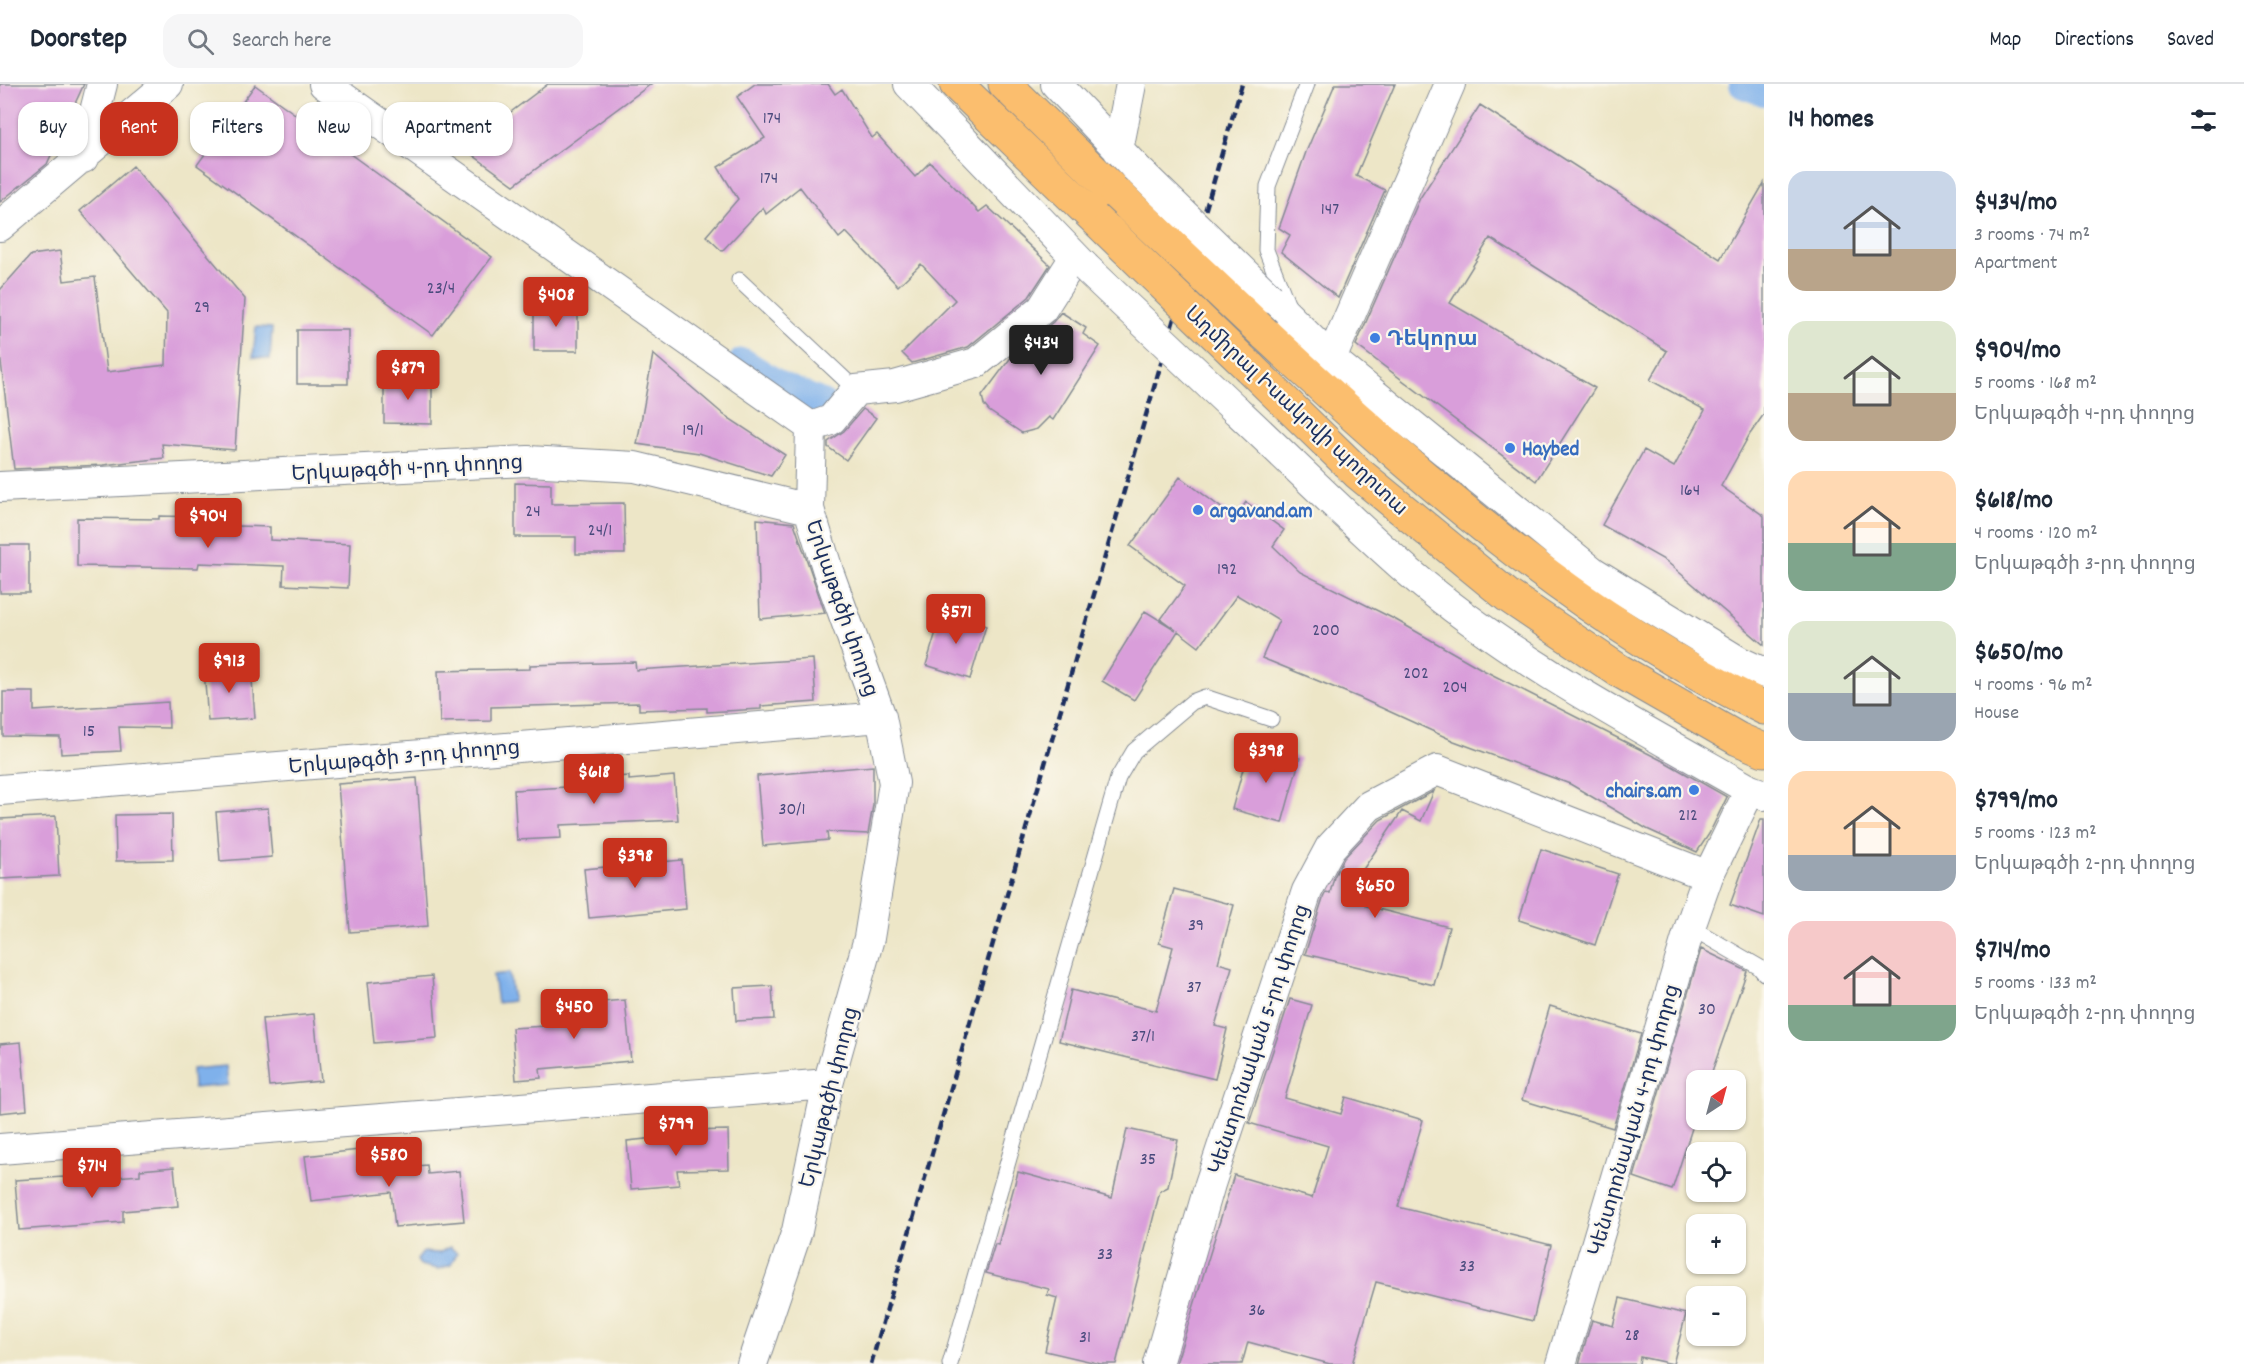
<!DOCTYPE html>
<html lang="en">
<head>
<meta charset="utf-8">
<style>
	body { margin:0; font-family:Dekko,"Noto Sans Armenian",sans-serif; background:#f6f6f7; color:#1f2937; height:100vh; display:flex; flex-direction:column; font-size:22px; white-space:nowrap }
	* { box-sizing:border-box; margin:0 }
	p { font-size:20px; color:#747a83 }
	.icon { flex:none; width:33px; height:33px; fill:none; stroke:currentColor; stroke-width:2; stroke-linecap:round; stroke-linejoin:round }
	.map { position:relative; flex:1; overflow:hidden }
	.drawer { display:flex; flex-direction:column; background:#fff; width:480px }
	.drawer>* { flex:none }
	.guide { position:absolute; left:18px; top:18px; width:570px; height:54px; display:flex; gap:12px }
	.needle { width:39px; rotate:36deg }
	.buttons { position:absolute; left:1686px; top:986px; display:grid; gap:12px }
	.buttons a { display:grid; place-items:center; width:60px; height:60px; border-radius:12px; background:#fff; box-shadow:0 2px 4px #0004; font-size:30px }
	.price { position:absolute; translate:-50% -51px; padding:0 14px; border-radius:6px; background:#c8321e; color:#fff; font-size:20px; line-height:39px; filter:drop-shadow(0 2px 3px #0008) }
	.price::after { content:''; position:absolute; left:50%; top:36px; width:18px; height:14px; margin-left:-9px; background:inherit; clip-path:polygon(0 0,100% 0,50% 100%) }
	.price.selected { background:#222; color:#fff }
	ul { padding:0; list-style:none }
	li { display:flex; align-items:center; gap:18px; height:150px; padding:0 24px }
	li span { display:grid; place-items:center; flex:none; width:168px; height:120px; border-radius:18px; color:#555 }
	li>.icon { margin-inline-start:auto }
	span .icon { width:72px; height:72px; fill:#fffc; stroke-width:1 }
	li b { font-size:26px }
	h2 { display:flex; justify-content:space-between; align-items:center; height:72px; padding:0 24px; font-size:26px }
	.pill { padding:0 21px; border-radius:18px; background:#fff; box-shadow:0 2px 4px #0004; font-size:21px; line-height:54px }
	.pill.selected { background:#c8321e; color:#fff }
	header { display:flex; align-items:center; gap:36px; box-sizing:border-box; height:84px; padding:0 30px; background:#fff; border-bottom:2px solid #e0e1e3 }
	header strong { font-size:28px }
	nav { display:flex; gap:33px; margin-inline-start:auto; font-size:21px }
	.search { width:420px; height:54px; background:#f6f6f7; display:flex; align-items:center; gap:15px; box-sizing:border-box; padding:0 21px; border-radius:18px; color:#747a83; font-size:22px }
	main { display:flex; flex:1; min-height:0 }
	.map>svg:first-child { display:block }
	.water { fill:#7fb1eb; stroke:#4d70a4; stroke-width:1.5 }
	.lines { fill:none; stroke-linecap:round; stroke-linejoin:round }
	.canal { stroke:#7fb1eb; stroke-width:30 }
	.building { fill:#d99eda }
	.lane-casing { stroke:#848a92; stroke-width:17 }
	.street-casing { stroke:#848a92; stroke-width:32 }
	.highway-casing { stroke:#848a92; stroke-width:35 }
	.lane { stroke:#fff; stroke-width:15 }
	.street { stroke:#fff; stroke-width:30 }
	.highway { stroke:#fbbe6e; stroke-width:33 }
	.rail { stroke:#1b2f5e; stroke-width:4.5; stroke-dasharray:9 4.5; stroke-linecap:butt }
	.street-bridge-casing { stroke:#848a92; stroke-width:32; stroke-linecap:butt }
	.highway-bridge-casing { stroke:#848a92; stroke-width:35; stroke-linecap:butt }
	.street-bridge { stroke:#fff; stroke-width:30 }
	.highway-bridge { stroke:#fbbe6e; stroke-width:33 }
	.shop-dot { fill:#3f7fe0; stroke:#fbf7ec; stroke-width:2 }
	.labels { text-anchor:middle; stroke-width:4.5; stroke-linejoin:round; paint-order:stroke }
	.number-label { font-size:18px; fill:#4a4b7d }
	.shop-label { font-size:21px; font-weight:bold; fill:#366cbe; stroke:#fbf7ec; text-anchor:start }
	.street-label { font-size:21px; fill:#1b2f5e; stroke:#fbf7ec }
</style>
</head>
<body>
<header>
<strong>Doorstep</strong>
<div class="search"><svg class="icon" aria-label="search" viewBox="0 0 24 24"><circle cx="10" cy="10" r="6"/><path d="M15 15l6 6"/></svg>Search here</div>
<nav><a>Map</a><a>Directions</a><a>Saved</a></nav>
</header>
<main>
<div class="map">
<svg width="1764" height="1280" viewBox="0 0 1764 1280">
	<rect width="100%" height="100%" fill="#fbf7ec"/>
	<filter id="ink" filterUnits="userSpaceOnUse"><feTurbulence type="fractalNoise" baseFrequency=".0167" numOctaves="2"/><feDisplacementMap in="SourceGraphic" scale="12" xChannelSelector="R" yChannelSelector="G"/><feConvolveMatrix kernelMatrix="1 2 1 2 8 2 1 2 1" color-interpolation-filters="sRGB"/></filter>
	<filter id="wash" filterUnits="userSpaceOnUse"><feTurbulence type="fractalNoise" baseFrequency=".008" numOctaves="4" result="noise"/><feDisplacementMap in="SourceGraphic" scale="24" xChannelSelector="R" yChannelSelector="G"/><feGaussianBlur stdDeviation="1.35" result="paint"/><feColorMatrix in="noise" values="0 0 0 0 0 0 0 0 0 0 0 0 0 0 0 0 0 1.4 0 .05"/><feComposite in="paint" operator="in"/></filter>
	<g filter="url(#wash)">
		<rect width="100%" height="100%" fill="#ede6c7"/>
		<!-- water -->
		<path class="water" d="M256,243L272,244L270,275L253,273Z
			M509,889L513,917L497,919L493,891Z
			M226,982L228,1001L193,1004L192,985Z
			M450,1163L457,1169L451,1181L438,1185L420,1181L417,1176L423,1168L439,1169Z"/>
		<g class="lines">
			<!-- canal -->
			<path class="canal" d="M1744,0L1764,7
				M743,279L779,302L822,320"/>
		</g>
		<g id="blocks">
			<!-- building -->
			<path class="building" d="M0,0H84L47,80L0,118Z
				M548,0H651L514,101L463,64Z
				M755,0H828L835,10L842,5L872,54L877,50L915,93L930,78L979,128L987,122L1050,181L1029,213L968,263L912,279L902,269L955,216L921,180L898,202L846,148L839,154L800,103L766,130L763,123L722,167L706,152L738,115L718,83L765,54L737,13Z
				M1335,0H1395L1356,92L1385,106L1338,214L1281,168L1290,151L1279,144L1306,68Z
				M255,1L492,173L433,251L197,81Z
				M1480,21L1720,175L1764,99V330L1750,350L1721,402L1764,432V561L1666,477L1602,441L1644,366L1674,383L1705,326L1650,296L1667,267L1490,154L1450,219L1595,304L1536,397L1356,261L1420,114Z
				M133,82L245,215L235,366L162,360L164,374L103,381L14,385L0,270V206L31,171L60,167L64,197L95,193L107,288L166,281L167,229L80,127Z
				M534,220H578V267H534Z
				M1061,228L1086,244L1083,250L1100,262L1053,336L1049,333L1037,345L1022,349L989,327L984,321L982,312L1012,272L1053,238Z
				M297,246H348V300H297Z
				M653,270L724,331L785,371L771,392L699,369L637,360Z
				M384,294L432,295V340L384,339Z
				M863,325L876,334L846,376L828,363V358L844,347Z
				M1180,393L1235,434L1246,418L1284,446L1273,462L1300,488L1396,536L1485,587L1665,678L1727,713L1709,750L1697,768L1647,745L1570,700L1454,657L1360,614L1262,574L1279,536L1237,511L1199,563L1178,547L1134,616L1102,597L1145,527L1176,546L1161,535L1185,502L1130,462Z
				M515,399L551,400V420L624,419L625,470H576V453H515Z
				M159,432L200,433V441L270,443V456L350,460L348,504L283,501L284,482L199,479L198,484L77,482V434L159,435Z
				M757,435L794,439L825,529L760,535Z
				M0,461H29V509H0Z
				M942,528L986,542L970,595L926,581Z
				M813,575L816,618L761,622V625L707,628V624L639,626V619L491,623V637L440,638L438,587L530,585V581L635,578L636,586Z
				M251,583L255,634L208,637L204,586Z
				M3,608H34V627L168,618L169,644L119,643L121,667L61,670L60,653L3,652Z
				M1250,660L1300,674L1282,739L1232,725Z
				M873,682V721L868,750L827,748L828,756L763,762L757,692Z
				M629,692V696L674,692L678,736L560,741L561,754L517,756L514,706L584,702L583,695Z
				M417,694L428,842L350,848L338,700Z
				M1434,707L1421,737L1402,727L1356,796L1372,804L1366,822L1449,843L1434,901L1305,870L1323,814L1326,808L1330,809L1334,793L1344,774L1380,736Z
				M268,724L272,773L220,777L216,728Z
				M172,730L173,776L116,777L115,731Z
				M56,732L59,792L0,795V735Z
				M1761,735H1764V833L1730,821Z
				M1541,765L1618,790L1595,861L1519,836Z
				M682,776L686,825L589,834L584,785Z
				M1174,805L1234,821L1218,879L1232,883L1215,942L1227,945L1215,995L1059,957L1071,906L1156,927L1173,863L1159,859Z
				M1701,865L1747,887L1709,996H1696V1032L1672,1106L1634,1093Z
				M432,892L437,954L374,959L368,898Z
				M772,902L774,935L736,937L734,904Z
				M1290,915L1312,921L1285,1014L1341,1030L1346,1013L1423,1036L1398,1123L1551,1161L1533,1237L1376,1198L1352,1280H1330L1248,1258L1242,1280H1176L1234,1091L1312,1114L1328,1062L1249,1039Z
				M625,916L631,977L540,985L541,994L516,996L512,944L564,941L562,921Z
				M1550,922L1641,950L1613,1044L1522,1016Z
				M314,930L321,997L269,1002L262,935Z
				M21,958L27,1026L0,1029V960Z
				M1127,1045L1178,1056L1168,1103L1160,1107L1116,1280H1101L1045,1267L1057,1214L1047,1211L1049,1205L986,1189L995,1160L998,1161L1018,1088L1112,1114Z
				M728,1046L729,1085L677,1086L679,1101L631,1105L627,1057L684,1051V1047Z
				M359,1066L361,1087L427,1081L428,1090L459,1087L464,1137L395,1143L391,1108L311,1117L305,1072Z
				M174,1083L178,1122L123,1127V1138L19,1146L15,1096L64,1093L65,1097L140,1091V1086Z
				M1620,1214L1686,1230L1673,1280L1640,1273L1639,1280H1579L1592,1236L1613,1242Z"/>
		</g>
	</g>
	<g filter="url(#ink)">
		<use href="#blocks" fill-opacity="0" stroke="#848a92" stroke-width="1.5"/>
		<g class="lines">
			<!-- lane casing -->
			<g class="lane-casing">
				<path id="lane" d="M739,196L856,306
					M1288,222L1266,166L1268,102L1307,0
					M1690,843L1759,883L1764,889
					M950,1280L1118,694L1134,667L1192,618L1205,613L1271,635"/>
			</g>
			<!-- street casing -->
			<g class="street-casing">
				<path id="street" d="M324,0L811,343
					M909,0L1085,183
					M1056,0L1135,83
					M1118,66L1131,0
					M83,74L102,0
					M0,142L168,0
					M1270,214L1331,275L1593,488L1738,577L1764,589
					M1331,275L1450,0
					M1235,325C1293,379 1350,437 1410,489C1512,576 1634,640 1750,706L1764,711
					M811,343L831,336L856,306L895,302L976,279L1042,225L1075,173
					M0,403L528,377L635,383L809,425
					M0,706L881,633
					M0,1065L828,1000
					M752,1280L797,1147L828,1000L869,854L894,699L881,633L828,487L809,425L811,343
					M1158,1280L1210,1100L1307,807L1330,764L1369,722L1437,686L1708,792
					M1561,1280L1690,843L1708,792L1750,706"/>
			</g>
			<!-- highway casing -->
			<g class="highway-casing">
				<path id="highway" d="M956,0L1107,146
					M1005,0L1117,110
					M1265,250C1417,392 1575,532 1764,624
					M1249,283L1358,389L1508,512L1618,586L1738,655L1764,666"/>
			</g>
			<!-- lane -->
			<use href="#lane" class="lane"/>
			<!-- street -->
			<use href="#street" class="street"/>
			<!-- highway -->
			<use href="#highway" class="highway"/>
			<!-- rail -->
			<path class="rail" d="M871,1280L1242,0"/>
			<!-- street-bridge casing -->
			<g class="street-bridge-casing">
				<path id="street-bridge" d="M1135,83L1270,214
					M1085,183L1235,325"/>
			</g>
			<!-- highway-bridge casing -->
			<g class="highway-bridge-casing">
				<path id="highway-bridge" d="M1117,110L1265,250
					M1107,146L1249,283"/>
			</g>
			<!-- street-bridge -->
			<use href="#street-bridge" class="street-bridge"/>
			<!-- highway-bridge -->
			<use href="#highway-bridge" class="highway-bridge"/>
		</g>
	</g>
	<!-- markers -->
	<g class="shop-dot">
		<circle cx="1375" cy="254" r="6"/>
		<circle cx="1510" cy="364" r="6"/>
		<circle cx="1198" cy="426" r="6"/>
		<circle cx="1694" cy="706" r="6"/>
	</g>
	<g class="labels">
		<!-- number labels -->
		<g class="number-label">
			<text x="772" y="39">174</text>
			<text x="769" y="99">174</text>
			<text x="1330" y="130">147</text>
			<text x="441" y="209">23/4</text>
			<text x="202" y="228">29</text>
			<text x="693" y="351">19/1</text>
			<text x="1690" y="411">164</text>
			<text x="533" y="432">24</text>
			<text x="600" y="451">24/1</text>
			<text x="1227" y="490">192</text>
			<text x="1326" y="551">200</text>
			<text x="1416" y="594">202</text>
			<text x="1455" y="608">204</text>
			<text x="89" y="652">15</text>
			<text x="792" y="730">30/1</text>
			<text x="1688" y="736">212</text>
			<text x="1196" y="846">39</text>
			<text x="1194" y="908">37</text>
			<text x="1707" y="930">30</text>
			<text x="1143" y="957">37/1</text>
			<text x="1148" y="1080">35</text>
			<text x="1105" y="1175">33</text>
			<text x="1467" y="1187">33</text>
			<text x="1257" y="1231">36</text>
			<text x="1632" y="1256">28</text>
			<text x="1085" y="1258">31</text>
		</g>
		<!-- shop labels -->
		<g class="shop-label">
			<text x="1387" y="261">Դեկորա</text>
			<text x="1522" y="371">Haybed</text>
			<text x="1210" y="433">argavand.am</text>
			<text x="1682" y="713" text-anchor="end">chairs.am</text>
		</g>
		<!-- street labels -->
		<g class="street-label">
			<text transform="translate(1297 326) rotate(43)" y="7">Ադմիրալ Իսակովի պողոտա</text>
			<text transform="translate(407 383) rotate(-3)" y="7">Երկաթգծի 4-րդ փողոց</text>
			<text transform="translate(843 524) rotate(71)" y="7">Երկաթգծի փողոց</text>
			<text transform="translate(404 672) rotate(-5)" y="7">Երկաթգծի 3-րդ փողոց</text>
			<text transform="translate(1258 955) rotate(-72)" y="7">Կենտրոնական 5-րդ փողոց</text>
			<text transform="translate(828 1013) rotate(-76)" y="7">Երկաթգծի փողոց</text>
			<text transform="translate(1633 1036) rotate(-74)" y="7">Կենտրոնական 4-րդ փողոց</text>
		</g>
	</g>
</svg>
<div class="buttons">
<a><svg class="needle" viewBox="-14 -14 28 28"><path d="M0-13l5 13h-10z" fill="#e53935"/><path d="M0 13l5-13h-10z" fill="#747a83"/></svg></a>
<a><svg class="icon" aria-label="locate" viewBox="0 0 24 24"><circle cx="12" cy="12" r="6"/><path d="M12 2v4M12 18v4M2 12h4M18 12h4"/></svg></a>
<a>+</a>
<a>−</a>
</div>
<b class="price" style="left:556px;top:244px">$408</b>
<b class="price selected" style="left:1041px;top:292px">$434</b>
<b class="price" style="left:408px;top:317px">$879</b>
<b class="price" style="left:208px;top:465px">$904</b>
<b class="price" style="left:956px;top:561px">$571</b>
<b class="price" style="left:229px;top:610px">$913</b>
<b class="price" style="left:1266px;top:700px">$398</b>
<b class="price" style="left:594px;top:721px">$618</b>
<b class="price" style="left:635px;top:805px">$398</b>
<b class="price" style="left:1375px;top:835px">$650</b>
<b class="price" style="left:574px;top:956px">$450</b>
<b class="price" style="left:676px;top:1073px">$799</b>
<b class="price" style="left:389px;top:1104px">$580</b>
<b class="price" style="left:92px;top:1115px">$714</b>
<div class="guide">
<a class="pill">Buy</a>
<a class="pill selected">Rent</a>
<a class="pill">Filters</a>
<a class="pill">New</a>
<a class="pill">Apartment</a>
</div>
</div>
<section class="drawer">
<h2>14 homes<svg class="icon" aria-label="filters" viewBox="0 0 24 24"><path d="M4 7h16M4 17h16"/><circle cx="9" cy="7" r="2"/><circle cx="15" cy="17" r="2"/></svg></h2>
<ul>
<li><span style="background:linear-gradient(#c9d6e8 65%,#b9a48a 0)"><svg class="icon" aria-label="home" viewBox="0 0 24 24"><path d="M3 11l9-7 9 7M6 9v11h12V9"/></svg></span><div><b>$434/mo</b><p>3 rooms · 74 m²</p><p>Apartment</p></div></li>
<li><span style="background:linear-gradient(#dfe7d0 60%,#b9a48a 0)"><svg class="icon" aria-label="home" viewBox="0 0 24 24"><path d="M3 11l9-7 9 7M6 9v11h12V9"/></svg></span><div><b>$904/mo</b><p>5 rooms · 168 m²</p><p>Երկաթգծի 4-րդ փողոց</p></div></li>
<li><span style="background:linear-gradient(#ffd9b3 60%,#7fa58c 0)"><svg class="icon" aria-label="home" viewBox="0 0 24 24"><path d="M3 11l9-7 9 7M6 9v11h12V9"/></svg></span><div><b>$618/mo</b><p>4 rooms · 120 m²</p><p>Երկաթգծի 3-րդ փողոց</p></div></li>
<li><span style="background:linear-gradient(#dfe7d0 60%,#9aa5b1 0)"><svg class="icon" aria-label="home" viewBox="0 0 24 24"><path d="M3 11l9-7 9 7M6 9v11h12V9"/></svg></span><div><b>$650/mo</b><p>4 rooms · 96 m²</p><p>House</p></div></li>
<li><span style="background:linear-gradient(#ffd9b3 70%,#9aa5b1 0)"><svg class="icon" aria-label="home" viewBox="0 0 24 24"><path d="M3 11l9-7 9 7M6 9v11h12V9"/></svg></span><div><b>$799/mo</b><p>5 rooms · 123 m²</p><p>Երկաթգծի 2-րդ փողոց</p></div></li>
<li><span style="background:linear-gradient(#f6c9c9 70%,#7fa58c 0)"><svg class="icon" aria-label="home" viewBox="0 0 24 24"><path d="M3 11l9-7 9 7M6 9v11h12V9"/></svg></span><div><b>$714/mo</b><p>5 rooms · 133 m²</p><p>Երկաթգծի 2-րդ փողոց</p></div></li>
</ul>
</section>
</main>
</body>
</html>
